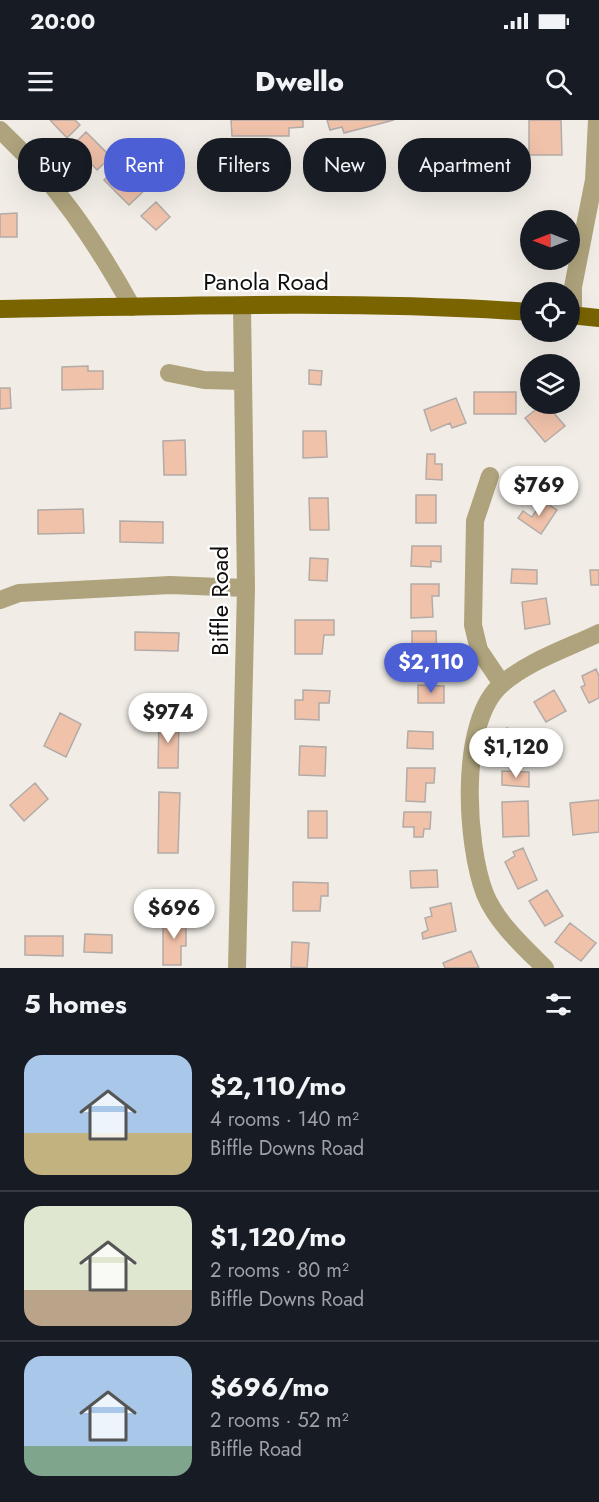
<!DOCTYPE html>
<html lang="en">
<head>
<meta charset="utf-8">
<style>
	body { margin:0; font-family:Jost,sans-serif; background:#242831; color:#f1f3f6; height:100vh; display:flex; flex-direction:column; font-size:22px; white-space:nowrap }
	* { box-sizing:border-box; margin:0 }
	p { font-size:20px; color:#9ea1a6 }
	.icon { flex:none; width:33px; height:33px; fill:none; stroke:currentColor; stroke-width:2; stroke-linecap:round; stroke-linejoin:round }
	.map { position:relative; height:848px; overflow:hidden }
	.side { display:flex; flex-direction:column; background:#171b24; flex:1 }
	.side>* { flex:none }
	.hud { position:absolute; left:18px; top:18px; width:564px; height:54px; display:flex; gap:12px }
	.needle { width:39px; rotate:270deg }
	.tools { position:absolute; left:520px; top:90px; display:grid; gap:12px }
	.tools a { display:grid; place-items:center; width:60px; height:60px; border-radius:50%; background:#171b24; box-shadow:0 6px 24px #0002; font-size:30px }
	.price { position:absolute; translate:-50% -51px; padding:0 14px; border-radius:21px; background:#fff; color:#222; font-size:20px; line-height:39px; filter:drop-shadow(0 2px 3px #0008) }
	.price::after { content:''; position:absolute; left:50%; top:36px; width:18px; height:14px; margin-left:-9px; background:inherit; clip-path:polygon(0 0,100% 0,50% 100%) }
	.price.current { background:#4c5fd4; color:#fff }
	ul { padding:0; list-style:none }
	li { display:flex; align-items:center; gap:18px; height:150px; padding:0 24px }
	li+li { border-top:2px solid #363941 }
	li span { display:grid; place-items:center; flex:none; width:168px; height:120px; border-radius:18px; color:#555 }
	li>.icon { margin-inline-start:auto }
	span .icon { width:72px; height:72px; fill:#fffc; stroke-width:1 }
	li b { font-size:26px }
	h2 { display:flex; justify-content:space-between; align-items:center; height:72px; padding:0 24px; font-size:26px }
	.chip { padding:0 21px; border-radius:24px; background:#171b24; box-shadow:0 6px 24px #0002; font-size:21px; line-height:54px }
	.chip.current { background:#4c5fd4; color:#fff }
	.status { display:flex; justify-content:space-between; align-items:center; height:42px; padding:0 30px; background:#171b24; direction:ltr }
	.status svg { height:16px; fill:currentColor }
	header { display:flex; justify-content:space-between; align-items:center; height:78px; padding:0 24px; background:#171b24; font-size:27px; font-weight:800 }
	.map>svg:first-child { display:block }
	.building { fill:#f1c2aa; stroke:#b2aba7; stroke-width:1.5 }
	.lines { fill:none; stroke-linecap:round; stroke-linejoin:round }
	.minor { stroke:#aea37c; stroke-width:18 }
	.major { stroke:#7a6400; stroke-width:18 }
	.labels { text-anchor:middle; stroke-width:4.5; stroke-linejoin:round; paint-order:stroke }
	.street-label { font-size:24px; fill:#0f0e0c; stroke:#fff }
</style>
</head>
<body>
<div class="status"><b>20:00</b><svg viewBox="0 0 49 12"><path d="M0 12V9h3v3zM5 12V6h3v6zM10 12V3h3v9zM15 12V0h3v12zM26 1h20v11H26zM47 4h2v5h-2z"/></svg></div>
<header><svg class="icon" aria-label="menu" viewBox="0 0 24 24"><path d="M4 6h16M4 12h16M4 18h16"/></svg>Dwello<svg class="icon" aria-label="search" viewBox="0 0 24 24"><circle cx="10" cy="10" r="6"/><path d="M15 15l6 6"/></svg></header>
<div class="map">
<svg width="599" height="848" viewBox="0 0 599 848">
	<rect width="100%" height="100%" fill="#f1ede6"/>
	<!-- building -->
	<path class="building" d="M50,0H75L80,5L67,18Z
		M231,0H303V7L289,8V16H232Z
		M327,0H394L344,13L342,7L330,10Z
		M529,0H561L562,35H529Z
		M86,12L111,37L97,50L73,25Z
		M125,39L150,65L129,85L104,60Z
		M156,82L170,97L156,110L141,96Z
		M17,93V117H0V94Z
		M88,246V251H103V269L62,270V247Z
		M309,250L322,251L321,265L309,264Z
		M0,268H10L11,288L0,289Z
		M474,272H516V294H474Z
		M456,278L466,303L452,308L450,303L431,311L424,290Z
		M543,284H546L565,306L545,322L525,298Z
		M303,311H326L327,337L303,338Z
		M185,320L186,355H164L163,321Z
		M427,334H435V344H442V360L426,359Z
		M416,375H436V403H416Z
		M309,378H328L329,410H310Z
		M543,381L557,390L541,414L518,398L523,391L532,397Z
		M83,389L84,413L38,414V390Z
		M120,401L163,402V423L120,422Z
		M412,426H441V442L431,441V447L411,446Z
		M310,438L328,439L327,461L309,460Z
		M512,449L537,450V464L511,463Z
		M590,450H599V465H591Z
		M411,464H439V476H432L433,497L411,498Z
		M546,478L550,504L525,509L522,482Z
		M295,500H334V515H324L322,534H295Z
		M412,511H436L437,541H418V528H412Z
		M135,512L179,513L178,531L135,530Z
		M596,549L599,556V578L589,583L581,567L585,565L582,556Z
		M418,565L444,566V583H418Z
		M303,570L330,571L329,583H319V600L295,599V580H303Z
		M554,570L566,591L546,602L534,582Z
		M60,593L81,604L66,637L44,626Z
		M159,599L179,600L178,648H158Z
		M507,608L526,618L519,633L500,623Z
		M408,611L433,612V629L407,628Z
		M300,626L326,627L325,656L299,655Z
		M407,648H435L434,663H426L425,682L406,681Z
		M502,651L529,652V667L502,665Z
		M35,663L48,679L24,701L10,685Z
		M159,672L180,673L178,733H158Z
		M599,680V712L573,715L570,683Z
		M528,681L529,716L503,717L502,682Z
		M308,691H327V718H308Z
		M404,692H431L430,709H424L423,717H414V707H403Z
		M523,728L537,760L518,769L505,742L515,736L513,732Z
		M437,750L438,767L411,768L410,751Z
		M293,762L328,763V776H321L320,791H293Z
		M547,770L563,796L545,806L529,781Z
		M451,783L456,811L423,819L422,813L428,810L425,798L432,796L430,788Z
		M163,798H186V826H181V845H163Z
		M570,803L596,823L581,841L555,822Z
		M85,814L112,815V833L84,832Z
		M25,816H63V836L25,835Z
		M292,822L309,823L307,848L291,847Z
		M471,831L479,848H445L443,843Z"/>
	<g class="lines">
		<!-- minor -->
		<path class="minor" d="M0,10C55,61 96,122 132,187
			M573,195V167L594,60L597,0
			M169,253L204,260L242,261
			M490,356L475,401L473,505L479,530L502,564
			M0,480L19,473L170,465L246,468
			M237,848L246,468L242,186
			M545,848C523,826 497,803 485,774C466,725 458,601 502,564C528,541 568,528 599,513"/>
		<!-- major -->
		<path class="major" d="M0,189C177,186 355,180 531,192
			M570,195L599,198"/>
	</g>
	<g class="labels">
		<!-- street labels -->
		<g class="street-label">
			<text x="266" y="170">Panola Road</text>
			<text transform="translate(220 481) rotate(-90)" y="8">Biffle Road</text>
		</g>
	</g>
</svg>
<div class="tools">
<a><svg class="needle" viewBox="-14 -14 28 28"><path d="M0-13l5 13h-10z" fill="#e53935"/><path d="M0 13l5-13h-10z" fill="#9ea1a6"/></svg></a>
<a><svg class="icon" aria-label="locate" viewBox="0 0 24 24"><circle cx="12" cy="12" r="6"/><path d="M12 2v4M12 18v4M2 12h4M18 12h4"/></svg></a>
<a><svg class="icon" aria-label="layers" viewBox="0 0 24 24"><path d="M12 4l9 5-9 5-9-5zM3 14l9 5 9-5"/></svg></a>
</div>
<b class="price" style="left:539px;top:397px">$769</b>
<b class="price current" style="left:431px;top:574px">$2,110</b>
<b class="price" style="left:168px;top:624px">$974</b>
<b class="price" style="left:516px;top:659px">$1,120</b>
<b class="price" style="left:174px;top:820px">$696</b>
<div class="hud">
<a class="chip">Buy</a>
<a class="chip current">Rent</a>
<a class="chip">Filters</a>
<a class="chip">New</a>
<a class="chip">Apartment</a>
</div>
</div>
<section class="side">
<h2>5 homes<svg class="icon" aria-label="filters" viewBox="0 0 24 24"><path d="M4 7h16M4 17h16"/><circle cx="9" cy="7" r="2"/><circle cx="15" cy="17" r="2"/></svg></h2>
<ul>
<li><span style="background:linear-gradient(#a9c7e8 65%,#c2b280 0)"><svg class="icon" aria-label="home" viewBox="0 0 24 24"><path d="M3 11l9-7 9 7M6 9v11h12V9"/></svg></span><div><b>$2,110/mo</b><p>4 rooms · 140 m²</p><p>Biffle Downs Road</p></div></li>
<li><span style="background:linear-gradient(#dfe7d0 70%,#b9a48a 0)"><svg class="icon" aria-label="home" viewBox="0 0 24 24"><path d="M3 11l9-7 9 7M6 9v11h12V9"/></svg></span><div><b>$1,120/mo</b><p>2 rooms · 80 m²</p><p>Biffle Downs Road</p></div></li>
<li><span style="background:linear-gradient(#a9c7e8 75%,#7fa58c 0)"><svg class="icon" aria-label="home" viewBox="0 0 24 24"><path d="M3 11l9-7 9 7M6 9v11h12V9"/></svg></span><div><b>$696/mo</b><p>2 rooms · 52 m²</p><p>Biffle Road</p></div></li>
</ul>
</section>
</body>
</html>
